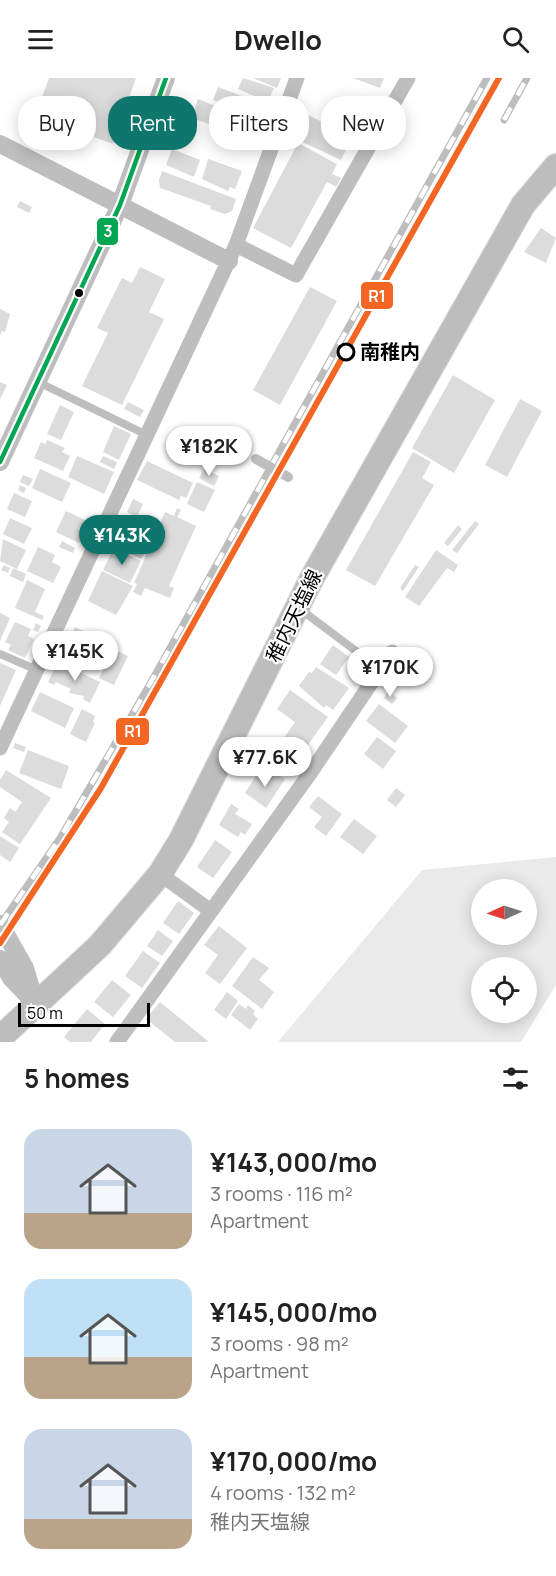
<!DOCTYPE html>
<html lang="en">
<head>
<meta charset="utf-8">
<style>
	body { margin:0; font-family:Manrope,"Noto Sans JP",sans-serif; background:#f6f6f6; color:#222; height:100vh; display:flex; flex-direction:column; font-size:22px; white-space:nowrap }
	* { box-sizing:border-box; margin:0 }
	p { font-size:20px; color:#767676 }
	.icon { flex:none; width:33px; height:33px; fill:none; stroke:currentColor; stroke-width:2; stroke-linecap:round; stroke-linejoin:round }
	.map { position:relative; height:964px; overflow:hidden }
	.panel { display:flex; flex-direction:column; background:#fff; flex:1 }
	.panel>* { flex:none }
	.guide { position:absolute; left:18px; top:18px; width:520px; height:54px; display:flex; gap:12px }
	.needle { width:39px; rotate:267deg }
	.tools { position:absolute; left:471px; top:801px; display:grid; gap:12px }
	.tools a { display:grid; place-items:center; width:66px; height:66px; border-radius:50%; background:#fff; box-shadow:0 3px 15px #0003; font-size:30px }
	.scale { position:absolute; left:18px; bottom:15px; width:132px; box-sizing:border-box; padding-left:6px; border:3px solid #000; border-top:0; font-size:16px; line-height:21px; white-space:nowrap; color:#000; -webkit-text-stroke:4px #fff; paint-order:stroke }
	.price { position:absolute; translate:-50% -51px; padding:0 14px; border-radius:21px; background:#fff; color:#222; font-size:20px; line-height:39px; filter:drop-shadow(0 2px 3px #0008) }
	.price::after { content:''; position:absolute; left:50%; top:36px; width:18px; height:14px; margin-left:-9px; background:inherit; clip-path:polygon(0 0,100% 0,50% 100%) }
	.price.on { background:#0f766e; color:#fff }
	ul { padding:0; list-style:none }
	li { display:flex; align-items:center; gap:18px; height:150px; padding:0 24px }
	li span { display:grid; place-items:center; flex:none; width:168px; height:120px; border-radius:18px; color:#555 }
	li>.icon { margin-inline-start:auto }
	span .icon { width:72px; height:72px; fill:#fffc; stroke-width:1 }
	li b { font-size:26px }
	h2 { display:flex; justify-content:space-between; align-items:center; height:72px; padding:0 24px; font-size:26px }
	.pill { padding:0 21px; border-radius:24px; background:#fff; box-shadow:0 3px 15px #0003; font-size:21px; line-height:54px }
	.pill.on { background:#0f766e; color:#fff }
	header { display:flex; justify-content:space-between; align-items:center; height:78px; padding:0 24px; background:#fff; font-size:27px; font-weight:700 }
	.map>svg:first-child { display:block }
	.green { fill:#eaeaea; fill-rule:evenodd }
	.building { fill:#dcdcdc }
	.lines { fill:none; stroke-linecap:round; stroke-linejoin:round }
	.primary-casing { stroke:#dbdbdb; stroke-width:26 }
	.service { stroke:#bebebe; stroke-width:8 }
	.minor { stroke:#bebebe; stroke-width:15 }
	.tertiary { stroke:#bebebe; stroke-width:18 }
	.primary { stroke:#bdbdbd; stroke-width:24 }
	.rail-casing { stroke:#bdbdbd; stroke-width:7 }
	.rail { stroke:#fff; stroke-width:4.5; stroke-dasharray:14; stroke-linecap:butt }
	.pedestrian-bridge { stroke:#bebebe; stroke-width:10 }
	.bus-1-casing { stroke:#fff; stroke-width:9 }
	.bus-1 { stroke:#00a651; stroke-width:4.5 }
	.rail-1-casing { stroke:#fff; stroke-width:10 }
	.rail-1 { stroke:#f26522; stroke-width:6 }
	.bus-dot { fill:#000; stroke:#fff; stroke-width:2 }
	.stop-dot { fill:#fff; stroke:#000; stroke-width:3 }
	.labels { text-anchor:middle; stroke-width:4.5; stroke-linejoin:round; paint-order:stroke }
	.stop-label { font-size:20px; font-weight:bold; fill:#000; stroke:#fff; text-anchor:start }
	.street-label { font-size:20px; fill:#000; stroke:#fff }
	.line-badge { stroke:#fff; stroke-width:2 }
	.badge-label { font-size:16px; text-anchor:middle; font-weight:bold; fill:#fff }
</style>
</head>
<body>
<header><svg class="icon" aria-label="menu" viewBox="0 0 24 24"><path d="M4 6h16M4 12h16M4 18h16"/></svg>Dwello<svg class="icon" aria-label="search" viewBox="0 0 24 24"><circle cx="10" cy="10" r="6"/><path d="M15 15l6 6"/></svg></header>
<div class="map">
<svg width="556" height="964" viewBox="0 0 556 964">
	<rect width="100%" height="100%" fill="#fff"/>
	<!-- green -->
	<path class="green" d="M556,779V907L521,964H278L422,792ZM482,812H526V856H482ZM482,890H526V934H482Z"/>
	<!-- building -->
	<path class="building" d="M49,0H136L113,66L35,38Z
		M243,0L274,10L268,24L238,11Z
		M253,0H281L277,10Z
		M353,0H384L380,10Z
		M218,9L271,29L266,42L213,22Z
		M198,21L218,29L212,47L192,40Z
		M240,36L264,45L257,67L232,58Z
		M306,36L324,45L327,39L355,53L341,82L294,60Z
		M298,65L337,86L332,96L341,100L336,109L327,104L291,170L253,150Z
		M172,71L200,82L194,99L166,87Z
		M208,81L242,93L235,111L230,109L228,113L202,101Z
		M162,93L236,121L232,133L225,136L210,131L211,128L160,110L159,102Z
		M20,123L32,129L29,135L17,129Z
		M541,150L556,160L546,185L524,174Z
		M140,189L165,201L149,234L164,241L122,327L82,308L108,255L97,250L122,200L132,205Z
		M310,209L337,223L280,327L253,312Z
		M0,231L10,236L5,254L2,253L0,257Z
		M453,297L495,322L454,395L412,370Z
		M0,304L7,307L0,321Z
		M520,321L542,333L507,399L485,387Z
		M128,324L144,332L140,339L124,331Z
		M60,327L74,334L61,362L47,356Z
		M114,348L131,356L119,382L103,374Z
		M47,362L65,370L62,374L70,378L63,393L34,380L41,364L45,366Z
		M413,374L431,384L422,400L434,407L375,508L346,492Z
		M77,378L114,394L104,416L68,399Z
		M103,378L117,384L114,391L100,384Z
		M147,383L193,405L186,420L181,418L179,422L137,402Z
		M40,391L71,405L62,424L32,410Z
		M204,391L219,398L214,408L199,400Z
		M23,397L33,401L29,408L20,404Z
		M197,404L215,412L204,434L187,426Z
		M20,407L26,410L24,415L18,412Z
		M14,415L32,423L25,439L7,431Z
		M133,421L143,426L137,439L127,434Z
		M177,430L181,432L177,439L196,448L169,508L174,510L170,520L145,510L141,518L133,514L137,506L134,505L165,434L174,438Z
		M66,433L89,444L79,465L56,454Z
		M126,437L150,449L139,470L116,459Z
		M10,440L32,450L24,466L3,456Z
		M475,443L479,446L457,475L452,472Z
		M458,447L462,451L448,468L444,465Z
		M3,461L26,472L17,491L0,483Z
		M117,462L144,475L141,481L114,468Z
		M62,463L75,470L73,475L59,469Z
		M38,469L55,477L52,484L61,489L53,505L27,493Z
		M114,470L141,483L130,505L103,492Z
		M436,472L458,487L454,494L447,490L419,528L405,519Z
		M4,487L10,490L8,495L1,492Z
		M415,487L419,489L403,513L400,510Z
		M13,490L26,496L23,504L10,498Z
		M102,493L133,508L116,537L88,523Z
		M27,502L45,511L35,534L44,538L42,542L15,530Z
		M0,535L10,540L0,563Z
		M15,544L31,551L28,558L34,561L25,580L8,572L11,567L5,564Z
		M36,545L41,548L38,554L33,552Z
		M75,549L96,559L86,579L66,569Z
		M333,567L349,579L336,597L320,586Z
		M113,571L128,578L114,607L99,600Z
		M356,583L369,593L363,601L349,592Z
		M58,584L100,604L90,625L83,621L84,618L69,615L71,611L56,604L54,607L48,604Z
		M0,585L16,592L0,628Z
		M316,589L349,610L333,632L326,627L324,630L299,608L309,594L312,595Z
		M290,612L328,639L297,682L278,668L295,644L277,631Z
		M388,613L397,620L392,626L384,620Z
		M40,614L74,630L65,650L31,633Z
		M379,626L408,648L395,665L366,643Z
		M82,631L95,638L93,644L95,645L86,664L70,656Z
		M377,659L396,673L383,691L364,676Z
		M15,665L26,669L24,674L13,670Z
		M28,672L69,688L61,711L19,695Z
		M269,691L285,701L266,730L245,715L256,698L262,702Z
		M6,692L51,720L20,766L2,754L9,744L4,740L10,730L15,734L22,724L0,709V702Z
		M396,710L405,717L396,729L387,722Z
		M318,718L342,736L326,758L314,749L322,739L309,729Z
		M231,726L239,731L235,736L252,746L245,757L241,754L238,759L219,747Z
		M354,741L377,758L363,776L340,759Z
		M0,758L19,770L10,784L0,777Z
		M215,762L232,774L213,800L197,789Z
		M178,823L194,835L179,856L163,845Z
		M219,848L247,870L220,906L205,895L218,877L204,867Z
		M158,852L173,863L162,878L147,868Z
		M143,873L160,885L142,910L125,898Z
		M253,879L269,890L259,902L274,914L262,931L232,908Z
		M112,902L131,917L113,939L94,924Z
		M227,914L238,923L226,941L214,932Z
		M160,924L209,964H175L146,941Z
		M239,926L246,931L248,927L255,933L253,936L258,941L250,952L231,937Z
		M87,931L105,946L91,964H70L64,959Z"/>
	<g class="lines">
		<!-- primary casing -->
		<g class="primary-casing">
			<path id="primary" d="M0,960L100,867L160,796L181,762L312,500L523,127L556,88"/>
		</g>
		<!-- service -->
		<path class="service" d="M38,304L147,357
			M300,531L380,591
			M0,576L37,592"/>
		<!-- minor -->
		<path class="minor" d="M236,167L296,197L408,0
			M0,670L236,167L297,0
			M160,796L211,833
			M117,964L311,694L392,574"/>
		<!-- tertiary -->
		<path class="tertiary" d="M0,66L229,183
			M0,384L120,127L166,0
			M0,846L25,890L36,927
			M0,881L11,900L33,923"/>
		<!-- primary -->
		<use href="#primary" class="primary"/>
		<!-- rail casing -->
		<g class="rail-casing">
			<path id="rail" d="M504,42L527,0
				M183,560L199,535
				M0,847L60,760L151,604L487,0"/>
		</g>
		<!-- rail -->
		<use href="#rail" class="rail"/>
		<!-- pedestrian-bridge -->
		<path class="pedestrian-bridge" d="M256,381L288,399"/>
		<!-- bus-1 casing -->
		<g class="bus-1-casing">
			<path id="bus-1" d="M0,384L120,127L166,0"/>
		</g>
		<!-- bus-1 -->
		<use href="#bus-1" class="bus-1"/>
		<!-- rail-1 casing -->
		<g class="rail-1-casing">
			<path id="rail-1" d="M0,865L101,710L499,0"/>
		</g>
		<!-- rail-1 -->
		<use href="#rail-1" class="rail-1"/>
	</g>
	<!-- markers -->
	<circle class="bus-dot" cx="79" cy="215" r="5"/>
	<circle class="stop-dot" cx="346" cy="274" r="8"/>
	<g class="labels">
		<!-- stop labels -->
		<g class="stop-label">
			<text x="360" y="281">南稚内</text>
		</g>
		<!-- street labels -->
		<g class="street-label">
			<text transform="translate(294 538) rotate(-64)" y="7">稚内天塩線</text>
		</g>
	</g>
	<g class="line-badge">
		<rect x="96" y="139" width="23" height="29" rx="6" fill="#00a651"/>
		<rect x="360" y="203" width="34" height="29" rx="6" fill="#f26522"/>
		<rect x="115" y="639" width="35" height="29" rx="6" fill="#f26522"/>
	</g>
	<g class="badge-label">
		<text x="108" y="159">3</text>
		<text x="377" y="224">R1</text>
		<text x="133" y="659">R1</text>
	</g>
</svg>
<div class="tools">
<a><svg class="needle" viewBox="-14 -14 28 28"><path d="M0-13l5 13h-10z" fill="#e53935"/><path d="M0 13l5-13h-10z" fill="#767676"/></svg></a>
<a><svg class="icon" aria-label="locate" viewBox="0 0 24 24"><circle cx="12" cy="12" r="6"/><path d="M12 2v4M12 18v4M2 12h4M18 12h4"/></svg></a>
</div>
<div class="scale">50 m</div>
<b class="price" style="left:209px;top:399px">¥182K</b>
<b class="price on" style="left:122px;top:488px">¥143K</b>
<b class="price" style="left:75px;top:604px">¥145K</b>
<b class="price" style="left:390px;top:620px">¥170K</b>
<b class="price" style="left:265px;top:710px">¥77.6K</b>
<div class="guide">
<a class="pill">Buy</a>
<a class="pill on">Rent</a>
<a class="pill">Filters</a>
<a class="pill">New</a>
</div>
</div>
<section class="panel">
<h2>5 homes<svg class="icon" aria-label="filters" viewBox="0 0 24 24"><path d="M4 7h16M4 17h16"/><circle cx="9" cy="7" r="2"/><circle cx="15" cy="17" r="2"/></svg></h2>
<ul>
<li><span style="background:linear-gradient(#c9d6e8 70%,#b9a48a 0)"><svg class="icon" aria-label="home" viewBox="0 0 24 24"><path d="M3 11l9-7 9 7M6 9v11h12V9"/></svg></span><div><b>¥143,000/mo</b><p>3 rooms · 116 m²</p><p>Apartment</p></div></li>
<li><span style="background:linear-gradient(#bfe0f5 65%,#b9a48a 0)"><svg class="icon" aria-label="home" viewBox="0 0 24 24"><path d="M3 11l9-7 9 7M6 9v11h12V9"/></svg></span><div><b>¥145,000/mo</b><p>3 rooms · 98 m²</p><p>Apartment</p></div></li>
<li><span style="background:linear-gradient(#c9d6e8 75%,#b9a48a 0)"><svg class="icon" aria-label="home" viewBox="0 0 24 24"><path d="M3 11l9-7 9 7M6 9v11h12V9"/></svg></span><div><b>¥170,000/mo</b><p>4 rooms · 132 m²</p><p>稚内天塩線</p></div></li>
</ul>
</section>
</body>
</html>
